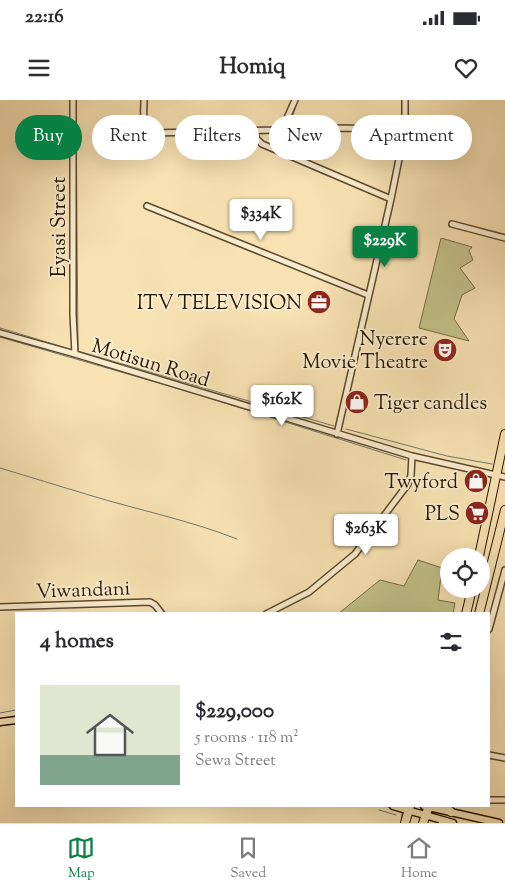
<!DOCTYPE html>
<html lang="en">
<head>
<meta charset="utf-8">
<style>
	body { margin:0; font-family:"Sorts Mill Goudy",serif; background:#f7f7f7; color:#2b2b33; height:100vh; display:flex; flex-direction:column; font-size:19px; white-space:nowrap }
	* { box-sizing:border-box; margin:0 }
	p { font-size:16px; color:#7c7c81 }
	.icon { flex:none; width:28px; height:28px; fill:none; stroke:currentColor; stroke-width:2; stroke-linecap:round; stroke-linejoin:round }
	.map { position:relative; flex:1; overflow:hidden }
	.side { position:absolute; left:15px; top:512px; width:475px; height:195px; display:flex; flex-direction:column; background:#fff; border-radius:0px; box-shadow:0 5px 20px #0002 }
	.side>* { flex:none }
	.hud { position:absolute; left:15px; top:15px; width:475px; height:45px; display:flex; gap:10px }
	.fabs { position:absolute; left:440px; top:448px; display:grid; gap:10px }
	.fabs a { display:grid; place-items:center; width:50px; height:50px; border-radius:50%; background:#fff; box-shadow:0 5px 20px #0002; font-size:25px }
	.price { position:absolute; translate:-50% -42px; padding:0 11px; border-radius:5px; background:#fff; color:#222; font-size:16px; line-height:32px; filter:drop-shadow(0 1px 2px #0008) }
	.price::after { content:''; position:absolute; left:50%; top:30px; width:15px; height:11px; margin-left:-8px; background:inherit; clip-path:polygon(0 0,100% 0,50% 100%) }
	.price.on { background:#0b8043; color:#fff }
	ul { padding:0; list-style:none }
	li { display:flex; align-items:center; gap:15px; height:125px; padding:0 25px }
	li+li { border-top:1px solid #e1e1e2 }
	li span { display:grid; place-items:center; flex:none; width:140px; height:100px; border-radius:0px; color:#555 }
	li>.icon { margin-inline-start:auto }
	span .icon { width:60px; height:60px; fill:#fffc; stroke-width:1 }
	li b { font-size:21px }
	h2 { display:flex; justify-content:space-between; align-items:center; height:60px; padding:0 25px; font-size:21px }
	.pill { padding:0 18px; border-radius:22px; background:#fff; box-shadow:0 5px 20px #0002; font-size:18px; line-height:45px }
	.pill.on { background:#0b8043; color:#fff }
	.status { display:flex; justify-content:space-between; align-items:center; height:35px; padding:0 25px; background:#fff; direction:ltr }
	.status svg { height:14px; fill:currentColor }
	header { display:flex; justify-content:space-between; align-items:center; height:65px; padding:0 25px; background:#fff; font-size:22px; font-weight:800 }
	.dock { display:flex; justify-content:space-around; align-items:center; height:70px; border-top:1px solid #e1e1e2; background:#fff; font-size:14px; color:#7c7c81 }
	.dock a { display:grid; justify-items:center; gap:2px }
	.dock .on { color:#0b8043 }
	.map>svg:first-child { display:block }
	.green { fill:#c4c188; stroke:#766c44 }
	.lines { fill:none; stroke-linecap:round; stroke-linejoin:round }
	.stream { stroke:#72786e; stroke-width:1 }
	.minor-casing { stroke:#5d492d; stroke-width:8 }
	.major-casing { stroke:#291600; stroke-width:9 }
	.highway-casing { stroke:#291600; stroke-width:10 }
	.minor { stroke:#faecce; stroke-width:5 }
	.major { stroke:#f8e2b3; stroke-width:6 }
	.highway { stroke:#f8e2b3; stroke-width:8 }
	.labels { text-anchor:middle; stroke-width:4; stroke-linejoin:round; paint-order:stroke }
	.street-label { font-size:20px; fill:#291600; stroke:#faecce }
	.poi-label { font-size:20px; fill:#291600; stroke:#faecce; text-anchor:end }
</style>
</head>
<body>
<div class="status"><b>22:16</b><svg viewBox="0 0 49 12"><path d="M0 12V9h3v3zM5 12V6h3v6zM10 12V3h3v9zM15 12V0h3v12zM26 1h20v11H26zM47 4h2v5h-2z"/></svg></div>
<header><svg class="icon" aria-label="menu" viewBox="0 0 24 24"><path d="M4 6h16M4 12h16M4 18h16"/></svg>Homiq<svg class="icon" aria-label="heart" viewBox="0 0 24 24"><path d="M12 20l-8-8c-3-5 5-10 8-4 3-6 11-1 8 4z"/></svg></header>
<div class="map">
<svg width="505" height="723" viewBox="0 0 505 723">
	<rect width="100%" height="100%" fill="#f8e2b3"/>
	<filter id="stains"><feTurbulence type="fractalNoise" baseFrequency=".004" numOctaves="4"/><feColorMatrix values="0 0 0 0 .2 0 0 0 0 .09 0 0 0 0 .02 0 0 0 .5 -.17"/></filter>
	<radialGradient id="worn" r=".72"><stop offset=".6" stop-color="#630" stop-opacity="0"/><stop offset="1" stop-color="#630" stop-opacity=".3"/></radialGradient>
	<!-- green -->
	<path class="green" d="M441,138L472,147L469,151L473,160L460,168L475,188L462,195L454,219L469,241L419,228Z
		M418,460L442,468L438,500L455,503L453,514H338L380,480L404,486Z"/>
	<g class="lines">
		<!-- stream -->
		<path class="stream" d="M76,0L78,250
			M146,16L148,24
			M289,27L298,0
			M0,228L70,249
			M0,237L190,292L406,360
			M78,251L334,326
			M346,329L447,356L492,364
			M0,368C30,377 59,386 89,395C138,410 189,420 237,439
			M0,613L16,610
			M0,626L16,623
			M385,706L402,712L401,723
			M379,710L396,715"/>
		<!-- minor casing -->
		<g class="minor-casing">
			<path id="minor" d="M73,0V214L75,254
				M144,0C144,11 141,27 152,33L276,30L283,27
				M283,27L290,33L332,28L405,29
				M283,27L295,0
				M253,30L257,39L262,44L391,99
				M147,106L368,195
				M452,124L505,138
				M0,233L75,254L412,356L505,377
				M337,334L391,99L405,29V0
				M0,507L150,502L155,505L162,514
				M266,514L309,492L355,454L408,384L411,375L412,356
				M489,529L505,470
				M489,655L505,658
				M489,700H505"/>
		</g>
		<!-- major casing -->
		<g class="major-casing">
			<path id="major" d="M0,622L16,620
				M393,706L453,723
				M424,706L499,723"/>
		</g>
		<!-- highway casing -->
		<g class="highway-casing">
			<path id="highway" d="M479,456L505,334
				M466,514L472,489
				M479,514L505,410
				M445,706L451,712
				M405,723L410,706
				M423,723L429,706
				M443,723L446,722"/>
		</g>
		<!-- minor -->
		<use href="#minor" class="minor"/>
		<!-- major -->
		<use href="#major" class="major"/>
		<!-- highway -->
		<use href="#highway" class="highway"/>
	</g>
	<!-- icons -->
	<defs>
		<g id="office-disc" transform="scale(1.25)"><circle r="9.5" fill="#8f2418" stroke="#faecce"/><path d="M-6-3h4V-5.5h4V-3h4V5H-6ZM-1-4.5V-3h2v-1.5ZM-6 0V1H6V0Z" fill="#fff"/></g>
		<g id="theatre-disc" transform="scale(1.25)"><circle r="9.5" fill="#8f2418" stroke="#faecce"/><path d="M-5-5.5Q0-4 5-5.5V0Q5 5 0 6Q-5 5-5 0ZM-3.3-2.5H-1v1.5H-3.3ZM1-2.5H3.3v1.5H1ZM-2.8 1Q0 5.5 2.8 1Z" fill="#fff"/></g>
		<g id="shop-disc" transform="scale(1.25)"><circle r="9.5" fill="#8f2418" stroke="#faecce"/><path d="M-5-2.5h2.3a2.7 3.5 0 0 1 5.4 0H5L5.5 6h-11ZM-1.5-2.5h3a1.5 2.3 0 0 0-3 0Z" fill="#fff"/></g>
		<g id="supermarket-disc" transform="scale(1.25)"><circle r="9.5" fill="#8f2418" stroke="#faecce"/><path d="M-6-5.5h2.5l.6 2H6L4.5 2H-2.5L-4.4-4H-6ZM-1.5 3.2a1.3 1.3 0 1 0 .1 0ZM3 3.2a1.3 1.3 0 1 0 .1 0Z" fill="#fff"/></g>
	</defs>
	<g fill-rule="evenodd">
		<use href="#office-disc" x="319" y="202"/>
		<use href="#theatre-disc" x="445" y="250"/>
		<use href="#shop-disc" x="357" y="302"/>
		<use href="#shop-disc" x="476" y="381"/>
		<use href="#supermarket-disc" x="477" y="413"/>
	</g>
	<g class="labels">
		<!-- street labels -->
		<g class="street-label">
			<text transform="translate(58 127) rotate(-90)" y="7">Eyasi Street</text>
			<text transform="translate(151 262) rotate(17)" y="7">Motisun Road</text>
			<text transform="translate(83 489) rotate(-2)" y="7">Viwandani</text>
		</g>
		<!-- poi labels -->
		<g class="poi-label">
			<text x="302" y="209">ITV TELEVISION</text>
			<text x="428" y="245">Nyerere<tspan x="428" dy="23">Movie Theatre</tspan></text>
			<text x="374" y="309" text-anchor="start">Tiger candles</text>
			<text x="458" y="388">Twyford</text>
			<text x="460" y="420">PLS</text>
		</g>
	</g>
	<rect width="100%" height="100%" filter="url(#stains)"/>
	<rect width="100%" height="100%" fill="url(#worn)"/>
</svg>
<div class="fabs">
<a><svg class="icon" aria-label="locate" viewBox="0 0 24 24"><circle cx="12" cy="12" r="6"/><path d="M12 2v4M12 18v4M2 12h4M18 12h4"/></svg></a>
</div>
<b class="price" style="left:261px;top:141px">$334K</b>
<b class="price on" style="left:385px;top:168px">$229K</b>
<b class="price" style="left:282px;top:327px">$162K</b>
<b class="price" style="left:366px;top:456px">$263K</b>
<div class="hud">
<a class="pill on">Buy</a>
<a class="pill">Rent</a>
<a class="pill">Filters</a>
<a class="pill">New</a>
<a class="pill">Apartment</a>
</div>
<section class="side">
<h2>4 homes<svg class="icon" aria-label="filters" viewBox="0 0 24 24"><path d="M4 7h16M4 17h16"/><circle cx="9" cy="7" r="2"/><circle cx="15" cy="17" r="2"/></svg></h2>
<ul>
<li><span style="background:linear-gradient(#dfe7d0 70%,#7fa58c 0)"><svg class="icon" aria-label="home" viewBox="0 0 24 24"><path d="M3 11l9-7 9 7M6 9v11h12V9"/></svg></span><div><b>$229,000</b><p>5 rooms · 118 m²</p><p>Sewa Street</p></div></li>
</ul>
</section>
</div>
<nav class="dock">
<a class="on"><svg class="icon" aria-label="map" viewBox="0 0 24 24"><path d="M3 6l6-2 6 2 6-2v14l-6 2-6-2-6 2zM9 4v14M15 6v14"/></svg>Map</a>
<a><svg class="icon" aria-label="saved" viewBox="0 0 24 24"><path d="M7 4h10v16l-5-4-5 4z"/></svg>Saved</a>
<a><svg class="icon" aria-label="home" viewBox="0 0 24 24"><path d="M3 11l9-7 9 7M6 9v11h12V9"/></svg>Home</a>
</nav>
</body>
</html>
